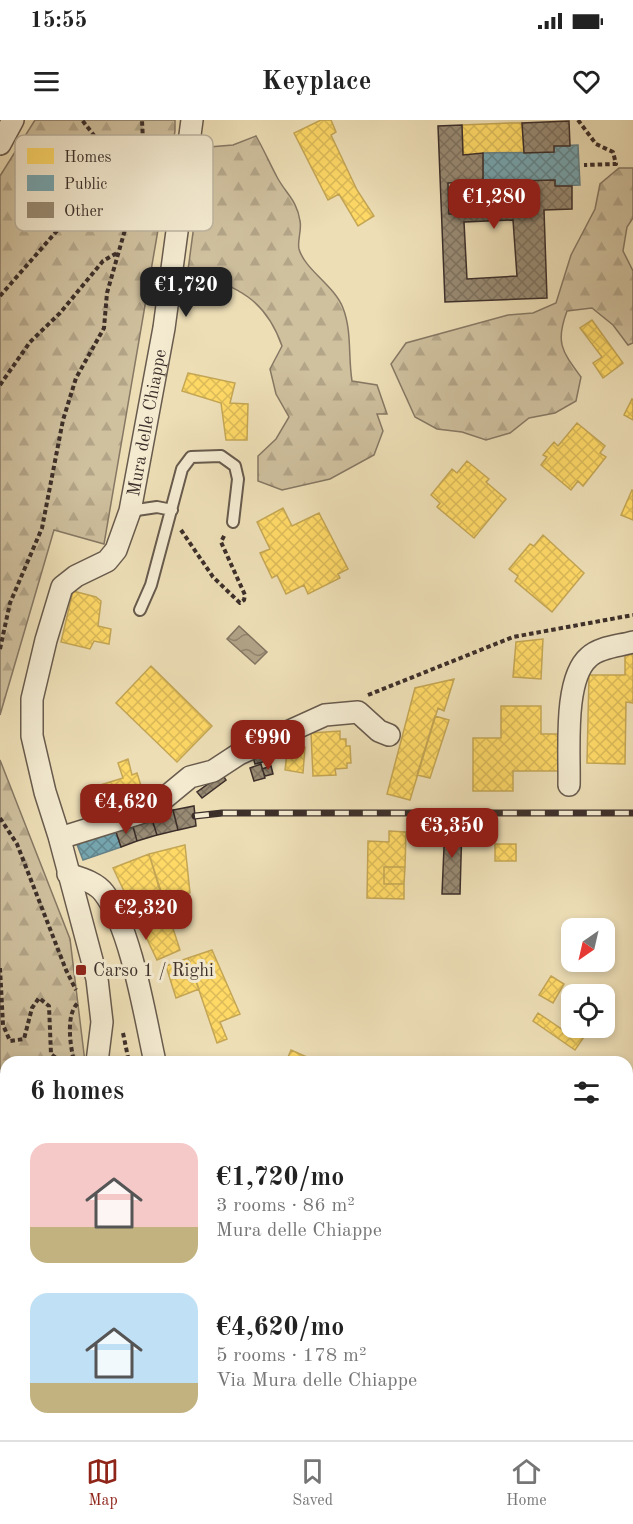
<!DOCTYPE html>
<html lang="en">
<head>
<meta charset="utf-8">
<style>
	body { margin:0; font-family:"Old Standard TT",serif; background:#f2f2f2; color:#222; height:100vh; display:flex; flex-direction:column; font-size:22px; white-space:nowrap }
	* { box-sizing:border-box; margin:0 }
	p { font-size:20px; color:#767676 }
	.icon { flex:none; width:33px; height:33px; fill:none; stroke:currentColor; stroke-width:2; stroke-linecap:round; stroke-linejoin:round }
	.map { position:relative; flex:1; overflow:hidden }
	.panel { position:absolute; left:0px; top:936px; width:633px; height:384px; display:flex; flex-direction:column; background:#fff; border-radius:18px 18px 0 0; box-shadow:0 3px 9px #0003 }
	.panel>* { flex:none }
	.needle { width:39px; rotate:214deg }
	.buttons { position:absolute; left:561px; top:798px; display:grid; gap:12px }
	.buttons a { display:grid; place-items:center; width:54px; height:54px; border-radius:12px; background:#fff; box-shadow:0 3px 9px #0003; font-size:30px }
	.price { position:absolute; translate:-50% -51px; padding:0 14px; border-radius:12px; background:#8f2418; color:#fff; font-size:20px; line-height:39px; filter:drop-shadow(0 2px 3px #0008) }
	.price::after { content:''; position:absolute; left:50%; top:36px; width:18px; height:14px; margin-left:-9px; background:inherit; clip-path:polygon(0 0,100% 0,50% 100%) }
	.price.on { background:#222; color:#fff }
	ul { padding:0; list-style:none }
	li { display:flex; align-items:center; gap:18px; height:150px; padding:0 30px }
	li span { display:grid; place-items:center; flex:none; width:168px; height:120px; border-radius:18px; color:#555 }
	li>.icon { margin-inline-start:auto }
	span .icon { width:72px; height:72px; fill:#fffc; stroke-width:1 }
	li b { font-size:26px }
	h2 { display:flex; justify-content:space-between; align-items:center; height:72px; padding:0 30px; font-size:26px }
	.status { display:flex; justify-content:space-between; align-items:center; height:42px; padding:0 30px; background:#fff; direction:ltr }
	.status svg { height:16px; fill:currentColor }
	header { display:flex; justify-content:space-between; align-items:center; height:78px; padding:0 30px; background:#fff; font-size:27px; font-weight:600 }
	.menu { display:flex; justify-content:space-around; align-items:center; height:84px; border-top:2px solid #e0e0e0; background:#fff; font-size:16px; color:#767676 }
	.menu a { display:grid; justify-items:center; gap:3px }
	.menu .on { color:#8f2418 }
	.map>svg:first-child { display:block }
	.green { fill:#cfc09e; stroke:#867864; stroke-width:1.5 }
	.forest { fill:url(#forest-firs); stroke:#867864; stroke-width:1.5 }
	.water { fill:url(#water-waves); stroke:#827461; stroke-width:1.5 }
	.homes { fill:url(#homes-cross-hatch); stroke:#c4a654; stroke-width:1.5 }
	.public { fill:url(#public-cross-hatch); stroke:#658287; stroke-width:1.5 }
	.building { fill:url(#building-cross-hatch); stroke:#3c2f2a; stroke-width:1.5; fill-rule:evenodd }
	.lines { fill:none; stroke-linecap:round; stroke-linejoin:round }
	.service-casing { stroke:#685b4d; stroke-width:14 }
	.minor-casing { stroke:#685b4d; stroke-width:24 }
	.path { stroke:#3c2f2a; stroke-width:4; stroke-dasharray:4.5 3; stroke-linecap:butt }
	.service { stroke:#f3ead0; stroke-width:10 }
	.minor { stroke:#f3ead0; stroke-width:21 }
	.rail-casing { stroke:#3c2f2a; stroke-width:7 }
	.rail { stroke:#f3ead0; stroke-width:4.5; stroke-dasharray:14; stroke-linecap:butt }
	.poi-dot { fill:#8f2418; stroke:#f3ead0; stroke-width:2 }
	.labels { text-anchor:middle; stroke-width:6; stroke-linejoin:round; paint-order:stroke }
	.street-label { font-size:18px; fill:#3c2f2a; stroke:#f3ead0 }
	.poi-label { font-size:18px; fill:#3c2f2a; stroke:#f3ead0; text-anchor:start }
	.key { fill:#f3ead0; stroke:#bcb29e; stroke-width:1.5 }
	.key-label { font-size:16px; fill:#3c2f2a }
</style>
</head>
<body>
<div class="status"><b>15:55</b><svg viewBox="0 0 49 12"><path d="M0 12V9h3v3zM5 12V6h3v6zM10 12V3h3v9zM15 12V0h3v12zM26 1h20v11H26zM47 4h2v5h-2z"/></svg></div>
<header><svg class="icon" aria-label="menu" viewBox="0 0 24 24"><path d="M4 6h16M4 12h16M4 18h16"/></svg>Keyplace<svg class="icon" aria-label="heart" viewBox="0 0 24 24"><path d="M12 20l-8-8c-3-5 5-10 8-4 3-6 11-1 8 4z"/></svg></header>
<div class="map">
<svg width="633" height="1320" viewBox="0 0 633 1320">
	<defs>
		<pattern id="forest-firs" width="22" height="20" patternUnits="userSpaceOnUse" patternTransform="scale(1.5)"><rect width="22" height="20" fill="#cfc09e"/><path d="M5 1l3.5 6h-7zM16 11l3.5 6h-7z" fill="#b3a588"/></pattern>
		<pattern id="water-waves" width="16" height="10" patternUnits="userSpaceOnUse" patternTransform="scale(1.5)"><rect width="16" height="10" fill="#b1a286"/><path d="M0 5q4-4 8 0t8 0" fill="none" stroke="#91846e"/></pattern>
		<pattern id="homes-cross-hatch" width="8" height="8" patternUnits="userSpaceOnUse" patternTransform="scale(1.5)"><rect width="8" height="8" fill="#ffd966"/><path d="M0 0l8 8M0 8l8-8" fill="none" stroke="#dbbb59"/></pattern>
		<pattern id="public-cross-hatch" width="8" height="8" patternUnits="userSpaceOnUse" patternTransform="scale(1.5)"><rect width="8" height="8" fill="#76a5af"/><path d="M0 0l8 8M0 8l8-8" fill="none" stroke="#62878f"/></pattern>
		<pattern id="building-cross-hatch" width="8" height="8" patternUnits="userSpaceOnUse" patternTransform="scale(1.5)"><rect width="8" height="8" fill="#988a73"/><path d="M0 0l8 8M0 8l8-8" fill="none" stroke="#7d715f"/></pattern>
	</defs>
	<rect width="100%" height="100%" fill="#eddeb6"/>
	<filter id="stains"><feTurbulence type="fractalNoise" baseFrequency=".00333" numOctaves="4"/><feColorMatrix values="0 0 0 0 .2 0 0 0 0 .09 0 0 0 0 .02 0 0 0 .5 -.17"/></filter>
	<radialGradient id="worn" r=".72"><stop offset=".6" stop-color="#630" stop-opacity="0"/><stop offset="1" stop-color="#630" stop-opacity=".3"/></radialGradient>
	<!-- green -->
	<path class="green" d="M273,1314H411L408,1320H274Z"/>
	<!-- forest -->
	<path class="forest" d="M35,0H175V11L104,424L54,410L0,595V56Z
		M256,16C264,30 270,44 277,57C286,74 297,80 300,101C302,110 297,121 299,129C305,150 334,165 343,188C352,211 348,236 352,261L377,265L387,294H377L383,311L374,335L330,359L282,370L258,361V336L276,319L289,297L276,274L270,249L282,226C264,175 234,167 188,150L198,75L199,50L209,27L233,25Z
		M619,48H633V98L627,107L623,131L633,151V223L628,225L613,205L592,188L567,191C555,223 562,231 581,257L576,281L555,293L529,298L510,313L486,320L462,312L437,309L415,297L391,244L406,223L508,195L533,193L556,183L571,135L595,89L600,64Z
		M0,640L70,819L85,942H6V1314H134L135,1320H0Z"/>
	<!-- water -->
	<path class="water" d="M239,506L267,532L255,544L227,519Z"/>
	<!-- homes -->
	<path class="homes" d="M321,0H331L336,12L331,15L357,70L374,96L358,106L339,74L328,80L294,13Z
		M510,3H522L524,33L463,35L462,5Z
		M592,200L623,243L603,258L593,243L602,237L580,208Z
		M188,253L235,263L230,283L248,284L247,320H226L221,283L182,271Z
		M632,279L633,280V300L624,295Z
		M577,303L605,326L600,333L606,337L583,366L578,361L571,370L541,345L547,337L543,335L554,322L558,326Z
		M467,341L489,359L486,362L506,379L474,418L437,387L440,383L431,375L452,349L457,353Z
		M632,370L633,371V400L621,395Z
		M283,388L292,406L319,393L348,449L338,454L340,458L308,474L304,465L286,474L277,455L272,458L260,433L270,429L257,402Z
		M543,415L584,453L552,492L515,461L518,456L509,449L530,424L534,426Z
		M73,471L96,477L101,481L98,506L111,509L109,524L94,521L90,529L61,522Z
		M543,519L541,559L513,557L516,522Z
		M625,533H633V583L626,582L625,644L587,643L589,555H625Z
		M151,546L212,606L177,642L116,583Z
		M454,559L444,591L438,588L410,680L387,674L415,568Z
		M501,586H541V614H558V651H513V671H473V618H501Z
		M435,596L449,600L430,658L417,655Z
		M340,611V619H346V626H350L351,643H347V648L335,649L336,655L313,656L311,613Z
		M288,624L305,627L303,653L285,650Z
		M128,639L132,655L137,653L147,685L90,702L84,684L101,679L97,666L123,658L118,643Z
		M389,711L406,712L405,747H384V764H404V779L367,778L368,721L389,722Z
		M495,724H516V741H495Z
		M185,725L190,773L162,778L149,734Z
		M149,734L180,830L157,840L113,748Z
		M384,747H405L404,764H384Z
		M212,830L240,894L220,902L227,919L217,923L188,838Z
		M188,838L199,869L176,878L166,846Z
		M551,856L564,864L553,883L539,875Z
		M538,893L569,914L572,909L584,917L575,930L533,901Z
		M291,930L309,938L308,942H286Z
		M244,1314H261L264,1320H248Z
		M424,1314H473L474,1316L466,1320H427Z
		M552,1314L553,1320H538L537,1315Z"/>
	<!-- public -->
	<path class="public" d="M578,25L580,65L555,66V60L483,62V33L554,32V26Z
		M115,709L121,727L83,740L76,722Z"/>
	<!-- building -->
	<path class="building" d="M569,1L570,26H554V32L524,33L522,3Z
		M462,5L463,35L483,33V62L448,63L449,94L486,92L485,62L555,60V66H572V89L544,90L547,178L445,182L438,6ZM513,100L517,156L467,159L464,102Z
		M263,629L266,641L255,644L252,634Z
		M261,644L265,658L254,661L250,648Z
		M271,646L273,654L265,656L262,649Z
		M222,654L226,660L202,678L197,672Z
		M194,686L196,706L178,710L173,690Z
		M173,690L178,710L157,715L151,696Z
		M151,696L157,715L137,721L132,703Z
		M132,703L137,721L121,727L115,709Z
		M445,704H462L460,774H442Z"/>
	<g class="lines">
		<!-- service casing -->
		<g class="service-casing">
			<path id="service" d="M130,391L157,387L172,390
				M140,490L151,465L182,349L191,337L221,336L235,346L238,359L233,402"/>
		</g>
		<!-- minor casing -->
		<g class="minor-casing">
			<g id="minor">
				<path d="M0,24L13,0"/>
				<path d="M569,665C570,632 563,559 589,537C599,527 619,526 633,522"/>
				<path d="M60,718L150,690L190,657L213,651L239,634L325,595L358,592L379,611L389,615"/>
				<path d="M68,754C80,758 96,762 104,773C131,808 145,897 155,942"/>
				<path id="s1" d="M97,942L102,902L97,859L59,716L45,672L32,616V579L46,520L62,467L76,456L107,441L116,430L130,391L164,208L192,0"/>
				<path d="M235,1314L237,1320"/>
				<path d="M6,1320L9,1314"/>
			</g>
		</g>
		<!-- path -->
		<path class="path" d="M578,0L596,24L613,32L616,44L584,45
			M0,176L76,89L98,53L96,18L82,0
			M0,265L30,222L60,193L103,141L117,133
			M181,410L213,457L240,483L244,480L245,475L221,422L225,414
			M0,529L10,483L42,408L63,300L76,258L104,208L107,173L144,43L142,0
			M368,575L513,517L633,495
			M0,698L17,724L66,850L76,870
			M0,848L3,905L10,921L24,919L32,888L39,878L49,886L51,934L61,942
			M123,913L129,942
			M65,942L73,937C70,922 66,894 78,883
			M0,976L6,974
			M627,1027L633,1032
			M154,1314L155,1320
			M175,1314L181,1320
			M415,1320L417,1314"/>
		<!-- service -->
		<use href="#service" class="service"/>
		<!-- minor -->
		<use href="#minor" class="minor"/>
		<!-- rail casing -->
		<g class="rail-casing">
			<path id="rail" d="M195,696L222,693H633"/>
		</g>
		<!-- rail -->
		<use href="#rail" class="rail"/>
	</g>
	<!-- markers -->
	<rect class="poi-dot" x="75" y="844" width="12" height="12" rx="3"/>
	<g class="labels">
		<!-- street labels -->
		<g class="street-label">
			<text dy="6" stroke="none"><textPath href="#s1" startOffset="686">Mura delle Chiappe</textPath></text>
		</g>
		<!-- poi labels -->
		<g class="poi-label">
			<text x="93" y="856">Carso 1 / Righi</text>
		</g>
	</g>
	<!-- legend -->
	<rect x="15" y="15" width="198" height="96" rx="9" class="key"/>
	<rect x="27" y="28" width="27" height="16" fill="#ffd966"/>
	<rect x="27" y="55" width="27" height="16" fill="#76a5af"/>
	<rect x="27" y="82" width="27" height="16" fill="#988a73"/>
	<g class="key-label">
		<text x="64" y="42">Homes</text>
		<text x="64" y="69">Public</text>
		<text x="64" y="96">Other</text>
	</g>
	<rect width="100%" height="100%" filter="url(#stains)"/>
	<rect width="100%" height="100%" fill="url(#worn)"/>
</svg>
<div class="buttons">
<a><svg class="needle" viewBox="-14 -14 28 28"><path d="M0-13l5 13h-10z" fill="#e53935"/><path d="M0 13l5-13h-10z" fill="#767676"/></svg></a>
<a><svg class="icon" aria-label="locate" viewBox="0 0 24 24"><circle cx="12" cy="12" r="6"/><path d="M12 2v4M12 18v4M2 12h4M18 12h4"/></svg></a>
</div>
<b class="price" style="left:494px;top:110px">€1,280</b>
<b class="price on" style="left:186px;top:198px">€1,720</b>
<b class="price" style="left:268px;top:651px">€990</b>
<b class="price" style="left:126px;top:715px">€4,620</b>
<b class="price" style="left:452px;top:739px">€3,350</b>
<b class="price" style="left:146px;top:821px">€2,320</b>
<section class="panel">
<h2>6 homes<svg class="icon" aria-label="filters" viewBox="0 0 24 24"><path d="M4 7h16M4 17h16"/><circle cx="9" cy="7" r="2"/><circle cx="15" cy="17" r="2"/></svg></h2>
<ul>
<li><span style="background:linear-gradient(#f6c9c9 70%,#c2b280 0)"><svg class="icon" aria-label="home" viewBox="0 0 24 24"><path d="M3 11l9-7 9 7M6 9v11h12V9"/></svg></span><div><b>€1,720/mo</b><p>3 rooms · 86 m²</p><p>Mura delle Chiappe</p></div></li>
<li><span style="background:linear-gradient(#bfe0f5 75%,#c2b280 0)"><svg class="icon" aria-label="home" viewBox="0 0 24 24"><path d="M3 11l9-7 9 7M6 9v11h12V9"/></svg></span><div><b>€4,620/mo</b><p>5 rooms · 178 m²</p><p>Via Mura delle Chiappe</p></div></li>
</ul>
</section>
</div>
<nav class="menu">
<a class="on"><svg class="icon" aria-label="map" viewBox="0 0 24 24"><path d="M3 6l6-2 6 2 6-2v14l-6 2-6-2-6 2zM9 4v14M15 6v14"/></svg>Map</a>
<a><svg class="icon" aria-label="saved" viewBox="0 0 24 24"><path d="M7 4h10v16l-5-4-5 4z"/></svg>Saved</a>
<a><svg class="icon" aria-label="home" viewBox="0 0 24 24"><path d="M3 11l9-7 9 7M6 9v11h12V9"/></svg>Home</a>
</nav>
</body>
</html>
